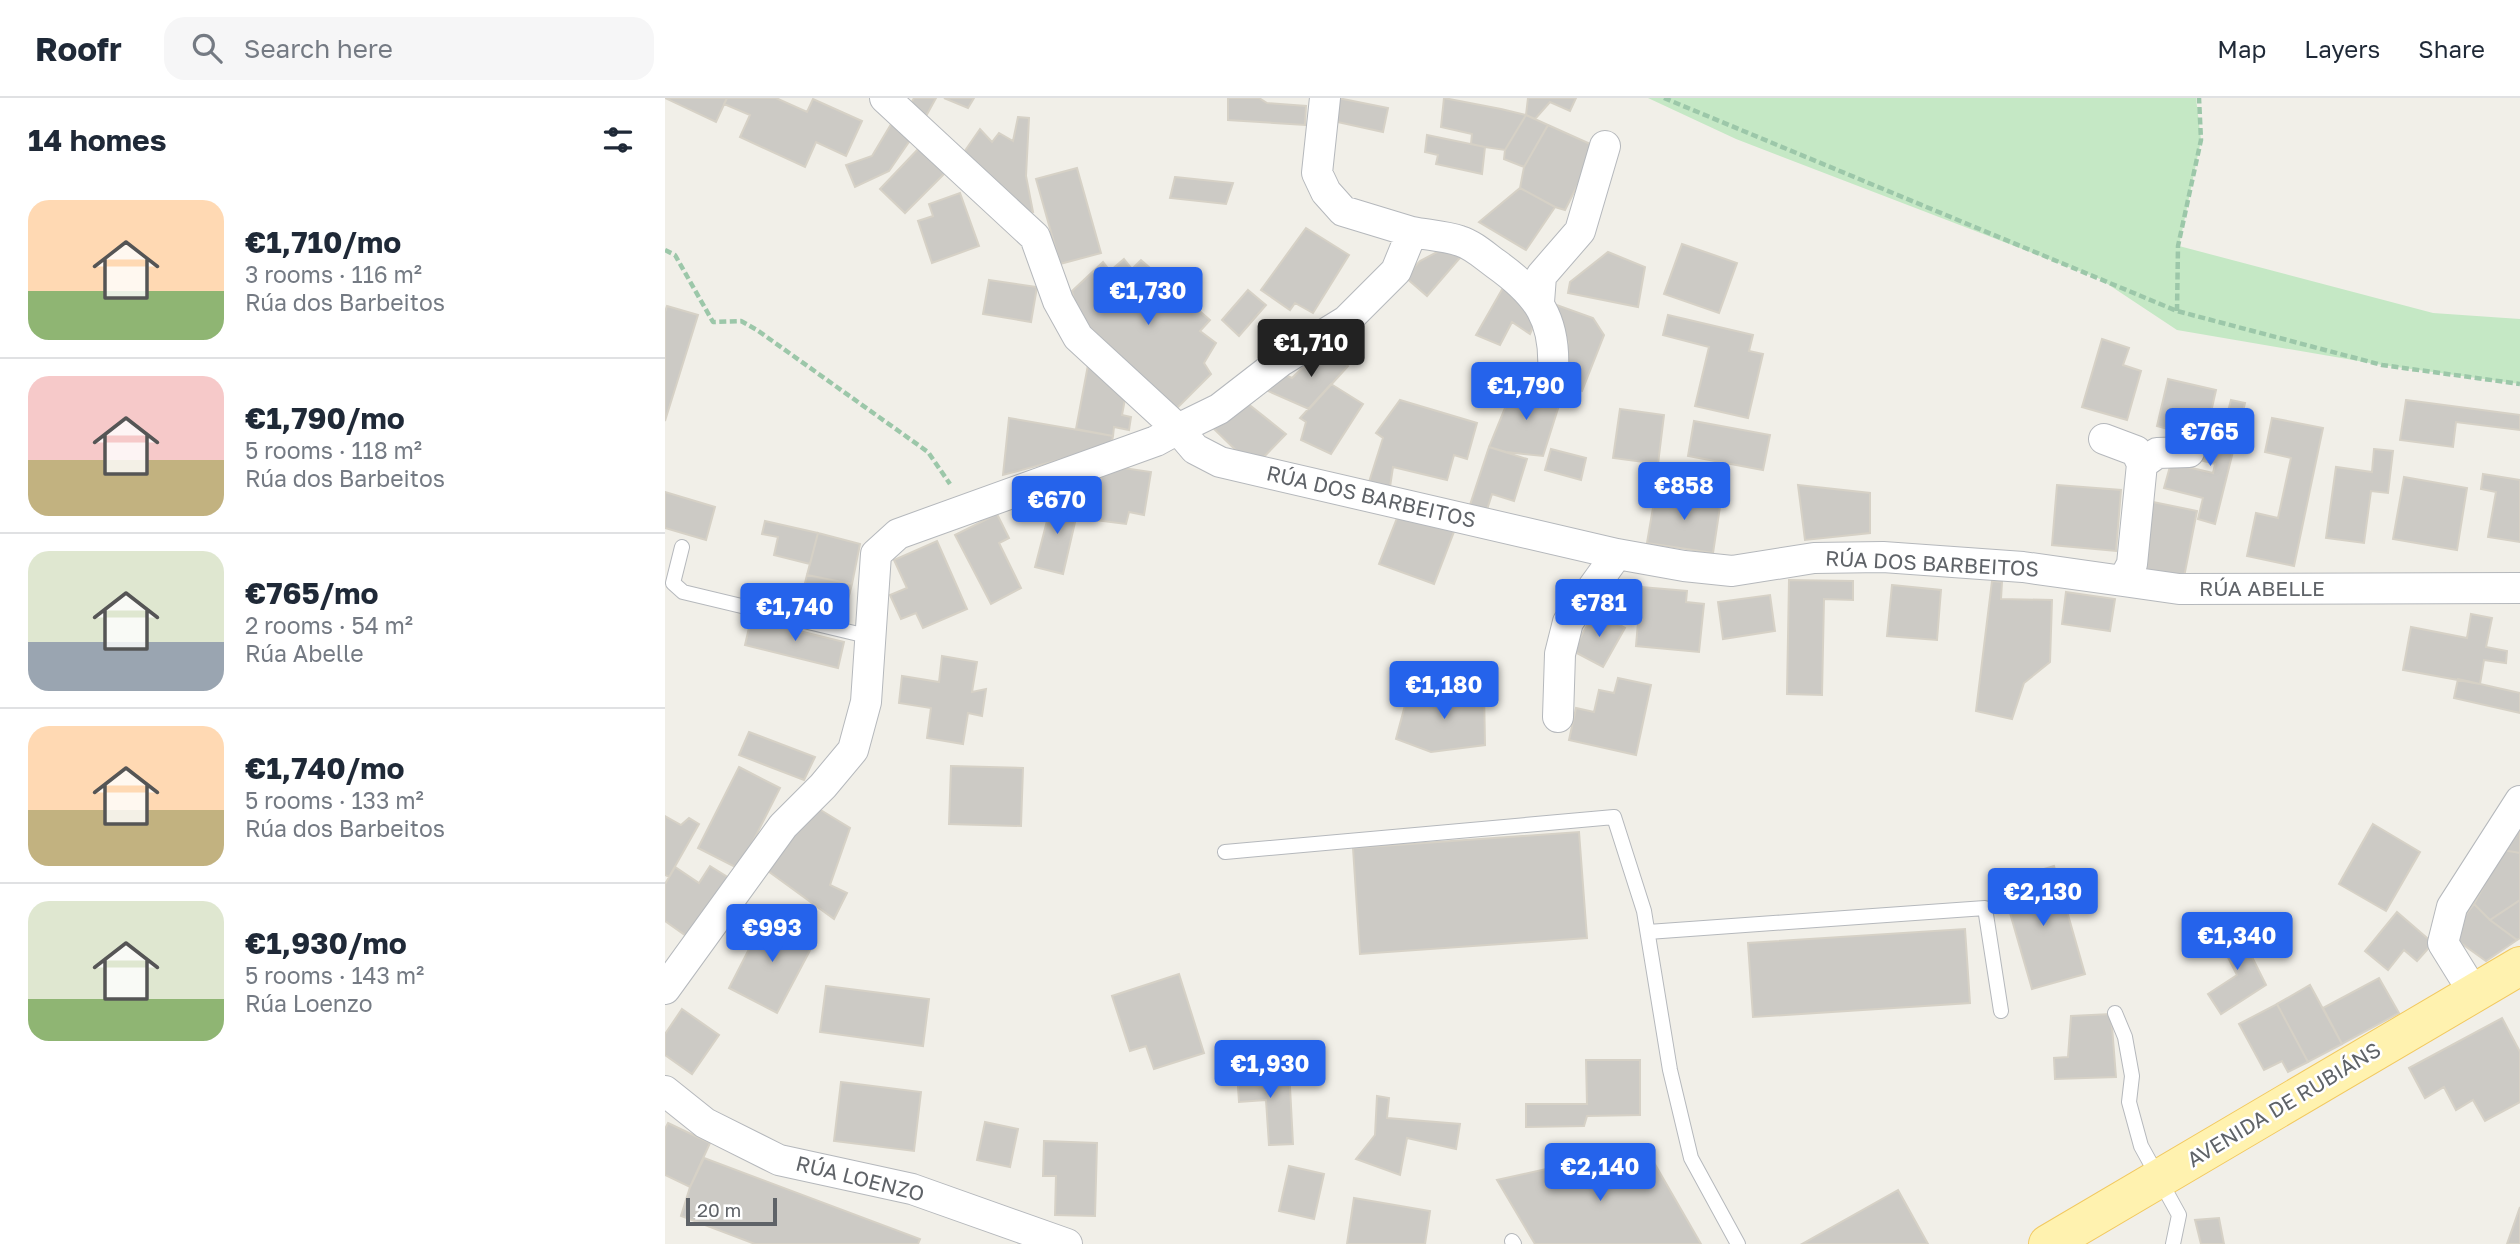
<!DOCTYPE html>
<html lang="en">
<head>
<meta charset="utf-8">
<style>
	body { margin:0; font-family:"Golos Text",sans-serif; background:#f6f6f7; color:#1f2937; height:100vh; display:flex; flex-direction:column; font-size:26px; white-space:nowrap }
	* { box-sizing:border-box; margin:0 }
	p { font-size:23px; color:#747a83 }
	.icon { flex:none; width:38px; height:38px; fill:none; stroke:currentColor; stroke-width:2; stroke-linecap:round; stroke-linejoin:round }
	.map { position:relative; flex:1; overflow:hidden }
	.details { display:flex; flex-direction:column; background:#fff; width:665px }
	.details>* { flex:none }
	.scale { position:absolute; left:21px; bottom:18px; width:91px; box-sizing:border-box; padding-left:7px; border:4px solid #5f6368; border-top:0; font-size:19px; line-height:24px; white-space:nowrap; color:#5f6368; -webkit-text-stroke:5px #fff; paint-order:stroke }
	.price { position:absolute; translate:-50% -60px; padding:0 16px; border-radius:7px; background:#2563eb; color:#fff; font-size:23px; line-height:46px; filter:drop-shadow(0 2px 4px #0008) }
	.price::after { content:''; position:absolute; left:50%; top:42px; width:21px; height:16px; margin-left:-10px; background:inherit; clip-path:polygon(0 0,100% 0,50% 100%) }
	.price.current { background:#222; color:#fff }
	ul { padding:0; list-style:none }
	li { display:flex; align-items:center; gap:21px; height:175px; padding:0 28px }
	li+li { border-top:2px solid #e0e1e3 }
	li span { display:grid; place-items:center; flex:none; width:196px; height:140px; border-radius:21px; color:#555 }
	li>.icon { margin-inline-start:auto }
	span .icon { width:84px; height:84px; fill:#fffc; stroke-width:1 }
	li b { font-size:30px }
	h2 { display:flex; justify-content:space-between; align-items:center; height:84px; padding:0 28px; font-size:30px }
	header { display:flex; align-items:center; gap:42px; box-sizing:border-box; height:98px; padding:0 35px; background:#fff; border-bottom:2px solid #e0e1e3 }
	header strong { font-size:33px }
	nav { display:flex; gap:38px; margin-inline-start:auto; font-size:24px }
	.search { width:490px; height:63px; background:#f6f6f7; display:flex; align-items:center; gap:18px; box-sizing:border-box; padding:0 24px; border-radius:21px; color:#747a83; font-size:26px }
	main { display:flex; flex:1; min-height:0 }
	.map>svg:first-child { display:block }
	.green { fill:#c5e8c5 }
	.building { fill:#cccac5; stroke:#d6d1c6; stroke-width:2 }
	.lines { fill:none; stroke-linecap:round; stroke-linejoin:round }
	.lane-casing { stroke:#b5b8bc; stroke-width:16 }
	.street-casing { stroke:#b5b8bc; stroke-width:32 }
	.primary-casing { stroke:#f2c960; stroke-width:40 }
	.path { stroke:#9cc7a9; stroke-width:4.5; stroke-dasharray:7 3.5; stroke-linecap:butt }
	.lane { stroke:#fff; stroke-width:14 }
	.street { stroke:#fff; stroke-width:30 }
	.primary { stroke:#fff2af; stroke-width:38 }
	.labels { text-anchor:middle; stroke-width:5; stroke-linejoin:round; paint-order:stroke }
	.street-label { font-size:21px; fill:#5f6368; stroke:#fff }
</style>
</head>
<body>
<header>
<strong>Roofr</strong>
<div class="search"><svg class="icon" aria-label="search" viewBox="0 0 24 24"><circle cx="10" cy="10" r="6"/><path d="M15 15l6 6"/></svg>Search here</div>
<nav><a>Map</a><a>Layers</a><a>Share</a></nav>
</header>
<main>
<section class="details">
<h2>14 homes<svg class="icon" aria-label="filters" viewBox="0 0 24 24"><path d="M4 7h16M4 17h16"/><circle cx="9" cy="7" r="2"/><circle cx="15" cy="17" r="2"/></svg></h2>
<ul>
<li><span style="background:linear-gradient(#ffd9b3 65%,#8fb573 0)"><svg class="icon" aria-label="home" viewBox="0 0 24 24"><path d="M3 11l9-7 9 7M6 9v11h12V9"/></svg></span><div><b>€1,710/mo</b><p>3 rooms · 116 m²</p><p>Rúa dos Barbeitos</p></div></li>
<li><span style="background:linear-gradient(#f6c9c9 60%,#c2b280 0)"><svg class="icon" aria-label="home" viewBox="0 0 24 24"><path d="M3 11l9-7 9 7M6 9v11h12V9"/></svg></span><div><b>€1,790/mo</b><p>5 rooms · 118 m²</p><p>Rúa dos Barbeitos</p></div></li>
<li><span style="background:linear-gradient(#dfe7d0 65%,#9aa5b1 0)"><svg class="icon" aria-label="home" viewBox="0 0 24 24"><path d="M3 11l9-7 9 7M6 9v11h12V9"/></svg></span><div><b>€765/mo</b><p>2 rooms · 54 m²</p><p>Rúa Abelle</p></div></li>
<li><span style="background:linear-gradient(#ffd9b3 60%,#c2b280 0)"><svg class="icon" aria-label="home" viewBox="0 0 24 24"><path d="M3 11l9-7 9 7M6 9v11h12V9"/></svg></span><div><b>€1,740/mo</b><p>5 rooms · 133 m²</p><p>Rúa dos Barbeitos</p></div></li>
<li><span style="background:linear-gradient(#dfe7d0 70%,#8fb573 0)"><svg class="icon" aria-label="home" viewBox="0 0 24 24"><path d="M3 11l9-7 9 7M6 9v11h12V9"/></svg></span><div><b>€1,930/mo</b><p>5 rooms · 143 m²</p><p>Rúa Loenzo</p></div></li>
</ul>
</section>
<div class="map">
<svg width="1855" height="1146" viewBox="0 0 1855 1146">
	<rect width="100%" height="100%" fill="#f1efe8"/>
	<!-- green -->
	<path class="green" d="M983,0H1531L1536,42L1514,148L1768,215L1855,221V286L1717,267L1512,232L1435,181L1071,41Z"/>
	<!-- building -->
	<path class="building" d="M0,0H62L51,24Z
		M62,0H111L142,14L148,1L197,23L181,58L151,44L140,69L75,39L85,17L59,6Z
		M249,0H271L260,20L245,7Z
		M279,0H309L303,10Z
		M563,0H594L602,5L641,8L640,27L563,22Z
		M673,0L723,10L718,34L668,23Z
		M779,0L836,11L861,17L840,52L820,49L806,46L807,36L776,29Z
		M863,0H911L905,13L885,4L870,21L861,17Z
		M861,17L883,27L859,69L839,61L840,52Z
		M353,19L364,20L361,78L368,114L357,113L297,57L315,31L327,44L334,35L348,43Z
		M228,23L248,38L224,73L190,89L181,67L207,58Z
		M883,27L932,49L900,112L890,109L855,90L859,69Z
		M762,37L820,49L817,76L771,66L773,57L760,54Z
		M257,47L283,72L240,115L215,91Z
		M412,70L436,155L395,166L371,81Z
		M510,79L568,85L561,106L505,100Z
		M855,90L890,109L861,152L814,124Z
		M295,95L314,148L267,165L253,123L268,118L264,106Z
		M641,130L684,157L648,215L630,205L625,212L596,192Z
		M1017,146L1072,165L1054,215L999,196Z
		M774,153L800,154L762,198L740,179L755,163Z
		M943,154L980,169L973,209L903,195L905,184Z
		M459,161L467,171L476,162L545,222L535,233L551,245L539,265L546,276L511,311L413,218L407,193L438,164L445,173Z
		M324,182L372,189L366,224L318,216Z
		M839,188L872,220L865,236L847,224L835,247L811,237Z
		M583,192L601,207L574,238L557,222Z
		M886,205L928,220L939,237L917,293L895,283L903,244Z
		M2,208L33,217L0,323V214Z
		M1003,217L1088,237L1084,253L1098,256L1083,320L1030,308L1044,249L998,237Z
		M1437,241L1464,250L1458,267L1476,273L1462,322L1417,309Z
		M660,248L683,268L644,311L603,293L618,276L627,280Z
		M423,267L460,301L457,317L466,319L464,332L449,329L448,338L411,331Z
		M1503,281L1551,292L1540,341L1492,328Z
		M851,283L896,301L878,358L841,354L824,349Z
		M666,286L698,306L666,356L636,342L641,324L635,320Z
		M577,301L621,336L595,363H582L546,328Z
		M735,302L812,325L802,361L789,357L782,382L728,369L725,389L704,384L718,340L711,335Z
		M1566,302L1580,305L1550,426L1533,421L1538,400L1499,390L1506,365L1548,375L1550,366L1535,362L1540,341L1555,344Z
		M1741,302L1855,317V332L1791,324L1788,349L1735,342Z
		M955,311L999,317L993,366L948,360Z
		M344,320L448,338L446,348L338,377Z
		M1607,320L1658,330L1629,468L1582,458L1591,415L1613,420L1626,360L1600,354Z
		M1029,323L1105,337L1098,372L1023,358Z
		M824,349L862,361L849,403L827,396L820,418L803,413Z
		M886,351L921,360L916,382L880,372Z
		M1709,351L1728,353L1723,395L1706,393L1699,445L1661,440L1671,369L1707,374Z
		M438,367L486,374L479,417L464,414L461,426L429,422Z
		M1818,376L1855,382V444L1823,439L1831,394L1816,391Z
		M1739,379L1802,390L1792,452L1728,441Z
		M1133,387L1205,395V435L1140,442Z
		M1392,387L1456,392L1451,453L1387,447Z
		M991,392L1056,402L1048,455L982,445Z
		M0,394L50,409L41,442L0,430Z
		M388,400L414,407L398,476L370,469Z
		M1488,404L1532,413L1519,479L1475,470Z
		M736,410L790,431L769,486L714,466Z
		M332,416L344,440L334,445L356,490L326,506L290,437Z
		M100,423L153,435L145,466L109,457L113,439L97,436Z
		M153,435L195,446L187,486L142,477Z
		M272,443L302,511L258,530L251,515L236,521L225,497L242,490L229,462Z
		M142,477L187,486L177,525L133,513Z
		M1124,482L1188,483V502L1159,501L1157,597L1122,596Z
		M1327,483L1337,484L1336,501L1387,502L1385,564L1359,585L1347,621L1311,613Z
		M1227,487L1276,492L1272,542L1222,538Z
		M976,489L1022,493L1021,504L1039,506L1034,554L971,548Z
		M1401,494L1450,501L1445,533L1397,526Z
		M1105,497L1110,533L1058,541L1053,504Z
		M930,513L960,530L938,569L908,553Z
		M1806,516L1827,520L1821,549L1842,553L1841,565L1819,562L1815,586L1738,572L1746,529L1802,540Z
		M86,521L179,544L173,570L80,547Z
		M277,558L312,564L307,594L321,591L317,618L303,615L298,646L262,640L266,610L234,605L237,578L274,584Z
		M953,580L986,587L971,657L904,642L911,610L929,614L934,592L949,595Z
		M1793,581L1855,595V615L1789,600Z
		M819,592L820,647L766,654L731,641L743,596L780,597Z
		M84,634L150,659L139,682L74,657Z
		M286,668L358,670L356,728L284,726Z
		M74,669L115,690L74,771L33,750Z
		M154,711L185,730L165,787L182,795L169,821L103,773L138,723Z
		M0,718L16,727L24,720L34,726L4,779L0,777Z
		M1855,724V755L1838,752Z
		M1708,726L1755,754L1721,813L1674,786Z
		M914,734L922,840L695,856L688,750Z
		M1838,752L1855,755V802L1825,822L1809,806Z
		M45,768L69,783L27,842L0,823V786L10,769L34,785Z
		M1389,768L1420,876L1367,891L1336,784Z
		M1855,802V840L1852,842L1825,822Z
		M1809,806L1825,822L1852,842L1821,863L1789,840L1792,828Z
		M1732,814L1768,845L1752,863L1739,852L1723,872L1700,853Z
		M101,818L150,843L112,915L64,890Z
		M1570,825L1601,887L1556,916L1543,896L1572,877L1552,838Z
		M1300,831L1305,905L1088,919L1083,845Z
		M514,876L539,955L489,971L481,948L465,953L447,898Z
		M1714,880L1734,915L1677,946L1658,910Z
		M1645,887L1677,946L1643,964L1612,906Z
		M161,888L264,901L258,948L155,934Z
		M1612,906L1643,964L1623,974L1617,963L1599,972L1574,926Z
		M17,911L54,937L27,976L0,957V936Z
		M1446,916L1451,979L1390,981L1389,960L1403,959L1406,918Z
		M1837,920L1855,954V1004L1820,1023L1808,1002L1791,1012L1779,989L1760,1000L1744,970Z
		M921,962H975V1017L922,1018L919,1028L861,1029V1006H922Z
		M624,970L628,1046L604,1047L601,1002L574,1004L572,973Z
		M176,984L256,994L249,1053L169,1043Z
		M712,998L724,1000L722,1020L795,1026L791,1051L742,1040L735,1077L691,1061L710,1037Z
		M320,1024L353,1031L345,1069L312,1062Z
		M3,1025L45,1045L25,1089L0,1077V1031Z
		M379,1043L432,1045L430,1118L390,1117L391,1078H378Z
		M980,1049L1036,1146H870L832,1082Z
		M39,1060L255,1141L253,1146H90L16,1118L25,1089Z
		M624,1068L659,1076L649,1121L614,1113Z
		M1233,1092L1263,1146H1137Z
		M689,1100L765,1113L760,1146H682Z
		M1855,1109V1146H1842Z
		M1554,1120L1559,1146H1536L1530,1122Z"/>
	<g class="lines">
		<!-- lane casing -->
		<g class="lane-casing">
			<path id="lane" d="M17,449L8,485L18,494L206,539
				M560,754L949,719L979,813L1005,972L1026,1060L1073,1146
				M983,834L1320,810L1336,913
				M1450,915L1460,939L1467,978L1464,1004L1476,1048L1514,1117L1508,1146
				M847,1143L849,1146"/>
		</g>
		<!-- street casing -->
		<g class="street-casing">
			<path id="street" d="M220,0L370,139L393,203L413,239L513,331L554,311L616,263L681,223L731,173L747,134L678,113L661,94L652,75L660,0
				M747,134C762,137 780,138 795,143C808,147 820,158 831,166C873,196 891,221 888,274
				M874,204L876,178L915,133L940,48
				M1439,341L1471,353L1477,366L1467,466L1458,483L1514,491L1855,490
				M1477,366L1492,355L1524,354
				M893,619L895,556L903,524L952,456
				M0,891L118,728L158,688L188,652L201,604L211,456L233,436L491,343L513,331L530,351L555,364L952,456L1019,468L1067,473L1149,460L1218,459L1358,469L1458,483
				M1809,895L1778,845L1787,809L1855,703
				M0,993L40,1025L114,1062L247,1091L402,1146"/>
		</g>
		<!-- primary casing -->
		<g class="primary-casing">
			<path id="primary" d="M1383,1146L1855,868"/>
		</g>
		<!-- path -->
		<path class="path" d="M999,0L1512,213L1717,267L1855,286
			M0,152L10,157L48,224L76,223L92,232L263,354L285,386
			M1512,213L1513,148L1536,42L1534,0"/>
		<!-- lane -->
		<use href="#lane" class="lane"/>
		<!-- street -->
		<use href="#street" class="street"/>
		<!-- primary -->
		<use href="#primary" class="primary"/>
	</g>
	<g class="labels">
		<!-- street labels -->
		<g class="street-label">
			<text transform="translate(706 399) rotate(13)" y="7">RÚA DOS BARBEITOS</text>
			<text transform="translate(1267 466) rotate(3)" y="7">RÚA DOS BARBEITOS</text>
			<text x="1597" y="498">RÚA ABELLE</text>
			<text transform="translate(1619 1007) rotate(-31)" y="7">AVENIDA DE RUBIÁNS</text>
			<text transform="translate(195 1081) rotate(14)" y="7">RÚA LOENZO</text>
		</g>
	</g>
</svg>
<div class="scale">20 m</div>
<b class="price" style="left:483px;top:229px">€1,730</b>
<b class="price current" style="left:646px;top:281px">€1,710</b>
<b class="price" style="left:861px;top:324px">€1,790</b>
<b class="price" style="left:1545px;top:370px">€765</b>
<b class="price" style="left:1019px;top:424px">€858</b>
<b class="price" style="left:392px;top:438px">€670</b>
<b class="price" style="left:934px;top:541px">€781</b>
<b class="price" style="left:130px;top:545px">€1,740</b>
<b class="price" style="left:779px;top:623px">€1,180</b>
<b class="price" style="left:1378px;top:830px">€2,130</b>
<b class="price" style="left:107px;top:866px">€993</b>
<b class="price" style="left:1572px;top:874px">€1,340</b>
<b class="price" style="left:605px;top:1002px">€1,930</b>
<b class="price" style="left:935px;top:1105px">€2,140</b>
</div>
</main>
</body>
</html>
